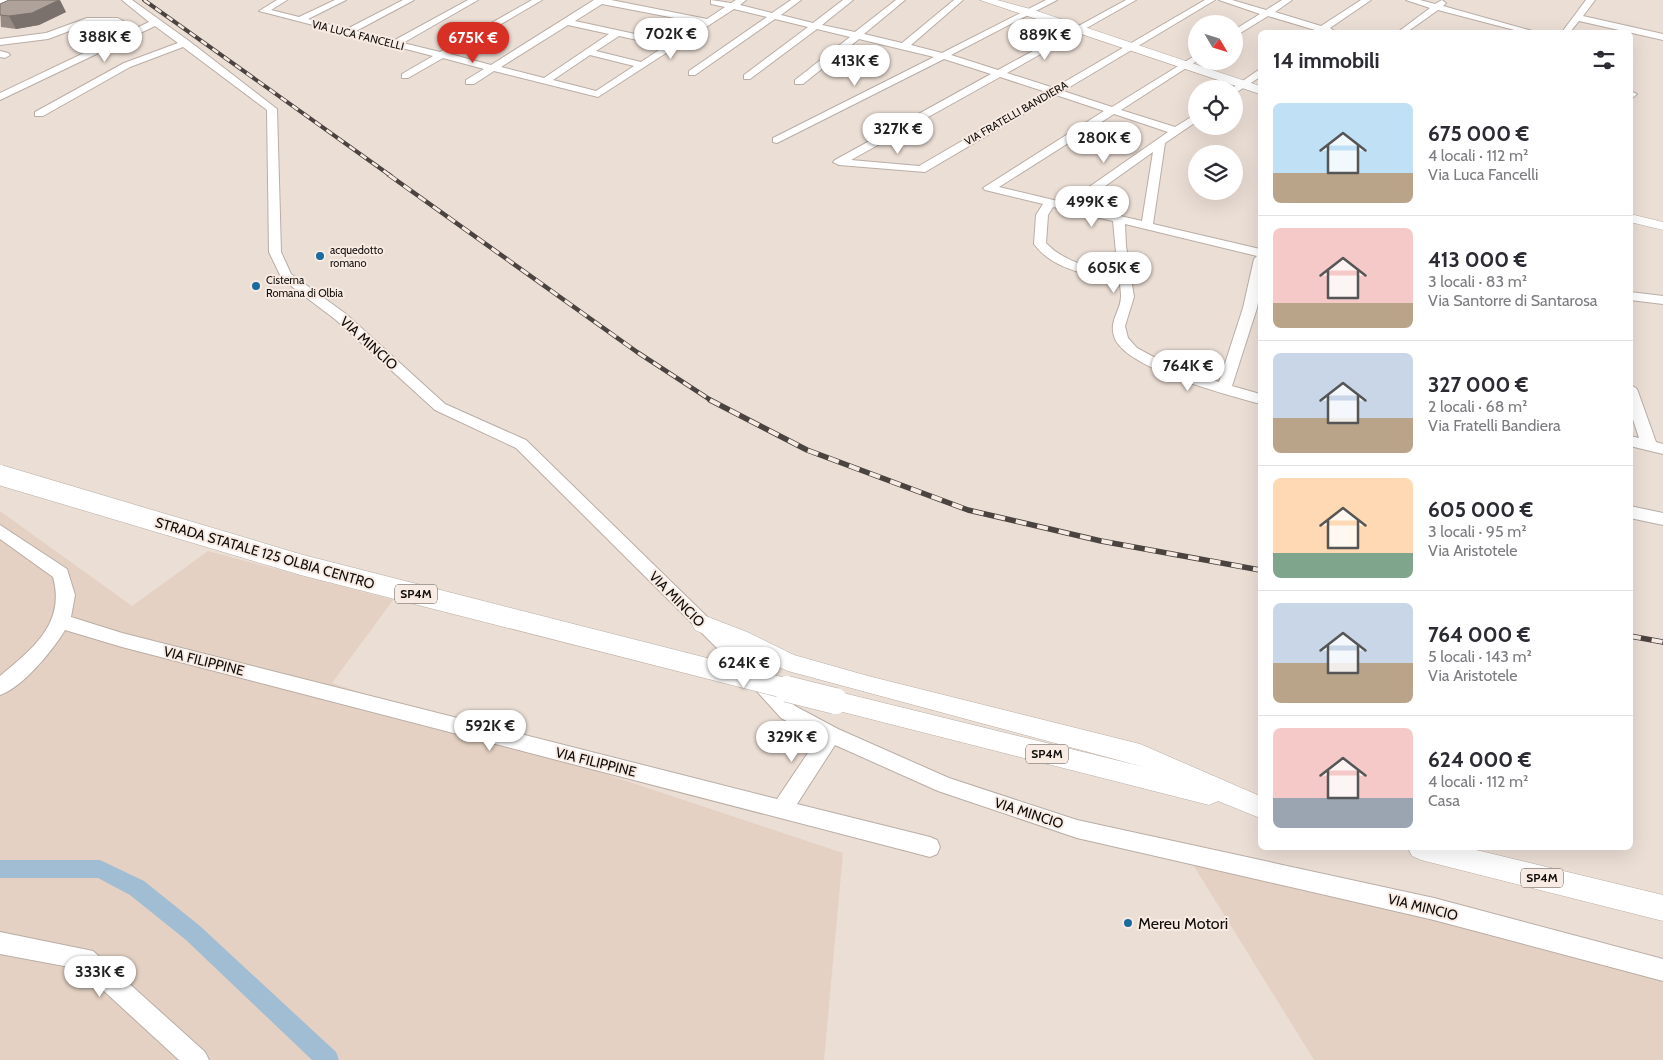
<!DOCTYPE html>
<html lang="it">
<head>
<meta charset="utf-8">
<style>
	body { margin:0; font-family:Cabin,sans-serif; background:#f7f7f7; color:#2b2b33; height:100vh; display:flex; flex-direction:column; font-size:19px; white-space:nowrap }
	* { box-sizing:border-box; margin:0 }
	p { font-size:16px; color:#7c7c81 }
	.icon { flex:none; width:28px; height:28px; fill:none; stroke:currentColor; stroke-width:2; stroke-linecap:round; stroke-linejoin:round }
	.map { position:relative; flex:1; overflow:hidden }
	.side { position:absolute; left:1258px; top:30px; width:375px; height:820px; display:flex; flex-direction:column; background:#fff; border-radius:8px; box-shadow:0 5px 20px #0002 }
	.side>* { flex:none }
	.needle { width:32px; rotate:128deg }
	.controls { position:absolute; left:1188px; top:15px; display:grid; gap:10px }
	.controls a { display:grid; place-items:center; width:55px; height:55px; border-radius:50%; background:#fff; box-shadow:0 5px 20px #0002; font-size:25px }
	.price { position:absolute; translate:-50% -42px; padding:0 11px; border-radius:18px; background:#fff; color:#222; font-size:16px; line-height:32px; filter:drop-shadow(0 1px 2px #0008) }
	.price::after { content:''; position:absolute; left:50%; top:30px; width:15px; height:11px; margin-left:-8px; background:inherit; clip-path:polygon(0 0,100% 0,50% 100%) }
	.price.current { background:#d93025; color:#fff }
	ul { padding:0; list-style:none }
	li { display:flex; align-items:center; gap:15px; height:125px; padding:0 15px }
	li+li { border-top:1px solid #e1e1e2 }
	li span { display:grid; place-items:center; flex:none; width:140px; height:100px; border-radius:8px; color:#555 }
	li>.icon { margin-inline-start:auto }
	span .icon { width:60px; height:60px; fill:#fffc; stroke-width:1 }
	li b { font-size:21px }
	h2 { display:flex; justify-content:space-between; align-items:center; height:60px; padding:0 15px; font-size:21px }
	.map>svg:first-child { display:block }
	.built { fill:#e4d1c3 }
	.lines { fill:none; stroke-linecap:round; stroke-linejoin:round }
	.canal { fill:#a1bdd4; fill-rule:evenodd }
	.minor-casing { stroke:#b9ada5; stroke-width:2 }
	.major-casing { stroke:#b9ada5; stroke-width:1 }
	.minor { fill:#fff; fill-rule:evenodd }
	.major { fill:#fff; fill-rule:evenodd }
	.rail-far2-casing { stroke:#4a433f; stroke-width:4 }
	.rail-far1-casing { stroke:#4a433f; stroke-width:4.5 }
	.rail-casing { stroke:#4a433f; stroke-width:5.5 }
	.rail-far2 { stroke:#f8ebe3; stroke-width:2.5; stroke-dasharray:7; stroke-linecap:butt }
	.rail-far1 { stroke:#f8ebe3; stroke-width:3; stroke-dasharray:9; stroke-linecap:butt }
	.rail { stroke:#f8ebe3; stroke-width:4; stroke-dasharray:11; stroke-linecap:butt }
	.major-bridge-far1-casing { stroke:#b9ada5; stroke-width:21; stroke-linecap:butt }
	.major-bridge-casing { stroke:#b9ada5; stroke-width:27; stroke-linecap:butt }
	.major-bridge-far1 { stroke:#fff; stroke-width:20 }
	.major-bridge { stroke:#fff; stroke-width:26 }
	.wall { fill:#968b84 }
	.shaded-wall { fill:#7a716c }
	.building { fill:#aea29a; stroke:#7a716c }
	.poi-dot { fill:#1c6b9d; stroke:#f8ebe3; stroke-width:2 }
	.labels { text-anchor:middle; stroke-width:4; stroke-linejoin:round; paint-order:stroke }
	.far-street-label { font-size:11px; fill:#110d0a; stroke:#f8ebe3 }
	.far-poi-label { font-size:11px; fill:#110d0a; stroke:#f8ebe3; text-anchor:start }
	.shield { fill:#f8ebe3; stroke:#56504b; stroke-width:1 }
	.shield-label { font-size:12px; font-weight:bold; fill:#110d0a }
	.street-label { font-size:14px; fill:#110d0a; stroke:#f8ebe3 }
	.near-poi-label { font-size:16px; fill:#110d0a; stroke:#f8ebe3; text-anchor:start }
</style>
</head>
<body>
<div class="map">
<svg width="1663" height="1060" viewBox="0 0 1663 1060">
	<rect width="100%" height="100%" fill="#ebded5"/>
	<!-- built -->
	<path class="built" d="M0,511L132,606L208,551L393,600L332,683L843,853L824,1060H0Z
		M1182,847L1663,980V1060H1314Z"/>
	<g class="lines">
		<!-- canal -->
		<path class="canal" d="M0,860H100L144,881L200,926L336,1052L339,1060H312L186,940L130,895L98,878H0Z"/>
		<!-- minor casing -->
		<g class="minor-casing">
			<path id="minor" d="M0,0H10L0,6Z
				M122,0H132L189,41L277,109L281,252L291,274L346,314L445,404L526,440L734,643L795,706L838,729L949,778L1077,820L1434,898L1663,959V981L1434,920L1077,838L938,791L835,745L797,804L930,837L937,840L940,847L937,854L930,857L122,647L65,630C53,650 23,687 0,695V676C32,649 66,624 53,577L0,539V525L67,569L75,595L71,617L122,633L777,799L818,738L781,718L722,653L516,448L435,410L336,320L282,279L269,252L267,110L183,47L130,67L43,116H35V112L124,63L178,43L155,26L0,100V93L149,22Z
				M277,0H287L271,10L299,17L335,0H346L308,19L347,29L403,0H414L356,31L393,41L468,0H478L403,43L440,52L532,0H542L450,54L491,65L594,0H611L707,19L725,7L711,4V0L731,3L736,0H746L740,5L772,13L791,0H801L781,15L813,23L843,0H853L822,25L855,32L896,0H905L864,34L902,43L954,0H963L911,45L942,53L1046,0H1057L951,55L998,70L1126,0H1136L1007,73L1054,88L1205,0H1215L1063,91L1112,107L1196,55L1197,61L1121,110L1175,127L1196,114V122L1165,143L1153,224L1260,249V291L1257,308L1232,386L1260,394V404C1229,395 1122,368 1114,336C1109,320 1121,311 1121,296C1121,291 1120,285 1119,281C1089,275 1053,270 1034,244L1036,215L1043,204L985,190L983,188L1104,111L1056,95L925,172L839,165L833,162L835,160L991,74L944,59L777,143L773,142V138L934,57L859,39L803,84H795V80L850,37L817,29L750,79H744V75L808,27L775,19L695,75H689V71L767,17L734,9L598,97L494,71L474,84H466V80L484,69L443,58L408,78H402V74L433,56L259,11ZM602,4L701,23L672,42L575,21ZM568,25L609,34L544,78L501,67ZM619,36L665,46L641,62L596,51ZM590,55L634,66L596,91L553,80ZM1000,77L1046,92L919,166L851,160ZM1114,114L1168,132L1066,203L999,187ZM1153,152L1142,221L1077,206ZM1053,207L1113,221L1118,273C1092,268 1065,263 1046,243L1048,215ZM1125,224L1257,256L1254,259L1243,308L1219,382L1176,369L1137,348L1128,338L1125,326L1134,297L1126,246Z
				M1219,0H1232L1266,10L1282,0H1292L1275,12L1321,26L1361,0H1371L1330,28L1336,32H1314L1315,30L1268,16L1234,37V30L1260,14Z
				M1406,0H1420L1435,4L1442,0L1446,3L1443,6L1536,32H1522L1438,10L1407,32H1398L1430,8Z
				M1586,0H1595L1583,16L1663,34V40L1579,21L1570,32H1562Z
				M87,18H118L123,21L118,24H88L48,39L0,45V39L46,33Z
				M0,51L8,53L10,55L5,58L0,57Z
				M1260,69V77L1234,94V89H1231Z
				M1630,91L1637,94L1630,100Z
				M1630,292L1663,296V304L1630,300Z
				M1630,384L1637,389L1656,442L1663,444V454L1630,446V436L1639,438L1630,410Z
				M1630,506L1663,513V525L1630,518Z
				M0,932L93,951L205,1052L209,1060H179L80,969L0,954Z"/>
		</g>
		<!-- major casing -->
		<g class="major-casing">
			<path id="major" d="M980,0H997L1034,10L1260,86V94Z
				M1630,214L1663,222V230L1630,222Z
				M703,615L747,632L794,655L868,676L1140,744L1260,796V818L1218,801L1209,805L827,708L824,701L827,694L835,691L1144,767L788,671L695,630L692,624L695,618Z
				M1408,848H1468L1663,895V921L1421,860L1412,856Z"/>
		</g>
		<!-- minor -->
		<use href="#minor" class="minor"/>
		<!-- major -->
		<use href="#major" class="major"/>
		<!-- rail-far2 casing -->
		<g class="rail-far2-casing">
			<path id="rail-far2" d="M144,0L391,176"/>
		</g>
		<!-- rail-far1 casing -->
		<g class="rail-far1-casing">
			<path id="rail-far1" d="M389,175L637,352L712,401"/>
		</g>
		<!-- rail casing -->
		<g class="rail-casing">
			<path id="rail" d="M710,400L807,450L968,510L1101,541L1260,570
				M1630,636L1663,642"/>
		</g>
		<!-- rail-far2 -->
		<use href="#rail-far2" class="rail-far2"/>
		<!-- rail-far1 -->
		<use href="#rail-far1" class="rail-far1"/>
		<!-- rail -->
		<use href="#rail" class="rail"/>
		<!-- major-bridge-far1 casing -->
		<g class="major-bridge-far1-casing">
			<path id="major-bridge-far1" d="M0,475L302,565L792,690"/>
		</g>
		<!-- major-bridge casing -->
		<g class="major-bridge-casing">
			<path id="major-bridge" d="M787,689L835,701"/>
		</g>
		<!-- major-bridge-far1 -->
		<use href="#major-bridge-far1" class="major-bridge-far1"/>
		<!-- major-bridge -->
		<use href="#major-bridge" class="major-bridge"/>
	</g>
	<!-- wall -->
	<path class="wall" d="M0,4L66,12L39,25L16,29L1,27Z"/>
	<!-- shaded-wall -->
	<path class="shaded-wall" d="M60,0L66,12L39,25L16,29L9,16Z"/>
	<!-- building -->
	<path class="building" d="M9,0H59L32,13L9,16L0,15V4Z"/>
	<!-- markers -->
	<g class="poi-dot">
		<circle cx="320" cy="256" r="5"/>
		<circle cx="256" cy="286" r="5"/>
		<circle cx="1128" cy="923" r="5"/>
	</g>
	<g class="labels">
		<!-- far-street labels -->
		<g class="far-street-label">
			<text transform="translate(358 35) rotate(14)" y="4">VIA LUCA FANCELLI</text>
			<text transform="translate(1016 113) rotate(-30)" y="4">VIA FRATELLI BANDIERA</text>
		</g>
		<!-- far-poi labels -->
		<g class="far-poi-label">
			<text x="330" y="254">acquedotto<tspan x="330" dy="13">romano</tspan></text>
			<text x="266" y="284">Cisterna<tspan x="266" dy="13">Romana di Olbia</tspan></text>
		</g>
		<!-- shield labels -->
		<g class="shield">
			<rect x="395" y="584.5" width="42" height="19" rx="4"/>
			<rect x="1026" y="744.5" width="42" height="19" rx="4"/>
			<rect x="1521" y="868.5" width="42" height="19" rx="4"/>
		</g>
		<g class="shield-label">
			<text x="416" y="598">SP4M</text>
			<text x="1047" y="758">SP4M</text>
			<text x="1542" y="882">SP4M</text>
		</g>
		<!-- street labels -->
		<g class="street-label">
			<text transform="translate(369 343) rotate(42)" y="5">VIA MINCIO</text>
			<text transform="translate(265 553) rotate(16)" y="5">STRADA STATALE 125 OLBIA CENTRO</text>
			<text transform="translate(677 599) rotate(45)" y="5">VIA MINCIO</text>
			<text transform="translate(204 661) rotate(14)" y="5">VIA FILIPPINE</text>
			<text transform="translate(596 762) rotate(14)" y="5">VIA FILIPPINE</text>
			<text transform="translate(1029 813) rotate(18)" y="5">VIA MINCIO</text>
			<text transform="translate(1423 907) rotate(14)" y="5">VIA MINCIO</text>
		</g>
		<!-- near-poi labels -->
		<g class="near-poi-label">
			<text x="1138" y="929">Mereu Motori</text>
		</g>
	</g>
</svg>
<div class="controls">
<a><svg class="needle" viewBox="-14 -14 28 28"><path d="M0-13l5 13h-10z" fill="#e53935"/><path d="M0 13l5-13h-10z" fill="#7c7c81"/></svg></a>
<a><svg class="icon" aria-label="locate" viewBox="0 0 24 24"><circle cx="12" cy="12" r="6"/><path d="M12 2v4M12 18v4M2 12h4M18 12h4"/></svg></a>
<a><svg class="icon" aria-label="layers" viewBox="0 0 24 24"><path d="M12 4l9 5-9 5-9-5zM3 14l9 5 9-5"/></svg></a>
</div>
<b class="price" style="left:671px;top:60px">702K €</b>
<b class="price" style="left:1045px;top:61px">889K €</b>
<b class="price" style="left:105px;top:63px">388K €</b>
<b class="price current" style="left:473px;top:64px">675K €</b>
<b class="price" style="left:855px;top:87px">413K €</b>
<b class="price" style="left:898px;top:155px">327K €</b>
<b class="price" style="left:1104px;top:164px">280K €</b>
<b class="price" style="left:1092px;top:228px">499K €</b>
<b class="price" style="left:1114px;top:294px">605K €</b>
<b class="price" style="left:1188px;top:392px">764K €</b>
<b class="price" style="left:744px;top:689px">624K €</b>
<b class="price" style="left:490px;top:752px">592K €</b>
<b class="price" style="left:792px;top:763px">329K €</b>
<b class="price" style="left:100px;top:998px">333K €</b>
<section class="side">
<h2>14 immobili<svg class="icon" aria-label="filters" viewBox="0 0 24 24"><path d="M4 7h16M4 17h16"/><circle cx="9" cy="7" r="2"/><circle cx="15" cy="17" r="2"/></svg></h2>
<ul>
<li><span style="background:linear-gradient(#bfe0f5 70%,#b9a48a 0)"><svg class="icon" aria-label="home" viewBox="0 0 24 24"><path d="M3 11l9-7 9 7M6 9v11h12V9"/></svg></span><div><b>675 000 €</b><p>4 locali · 112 m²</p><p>Via Luca Fancelli</p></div></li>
<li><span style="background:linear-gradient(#f6c9c9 75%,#b9a48a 0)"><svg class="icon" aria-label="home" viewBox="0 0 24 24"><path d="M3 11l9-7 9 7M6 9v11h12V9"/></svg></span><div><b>413 000 €</b><p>3 locali · 83 m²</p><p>Via Santorre di Santarosa</p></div></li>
<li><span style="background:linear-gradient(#c9d6e8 65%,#b9a48a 0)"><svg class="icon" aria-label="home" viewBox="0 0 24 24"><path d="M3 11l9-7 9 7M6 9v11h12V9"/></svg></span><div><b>327 000 €</b><p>2 locali · 68 m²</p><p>Via Fratelli Bandiera</p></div></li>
<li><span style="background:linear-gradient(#ffd9b3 75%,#7fa58c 0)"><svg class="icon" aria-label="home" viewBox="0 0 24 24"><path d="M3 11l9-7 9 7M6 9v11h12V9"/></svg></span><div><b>605 000 €</b><p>3 locali · 95 m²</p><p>Via Aristotele</p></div></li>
<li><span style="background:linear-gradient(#c9d6e8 60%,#b9a48a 0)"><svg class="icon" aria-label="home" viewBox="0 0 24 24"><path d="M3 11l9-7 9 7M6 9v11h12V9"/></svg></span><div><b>764 000 €</b><p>5 locali · 143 m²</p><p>Via Aristotele</p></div></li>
<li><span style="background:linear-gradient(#f6c9c9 70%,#9aa5b1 0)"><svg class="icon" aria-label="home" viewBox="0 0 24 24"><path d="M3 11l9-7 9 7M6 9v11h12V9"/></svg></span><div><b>624 000 €</b><p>4 locali · 112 m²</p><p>Casa</p></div></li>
</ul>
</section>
</div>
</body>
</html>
